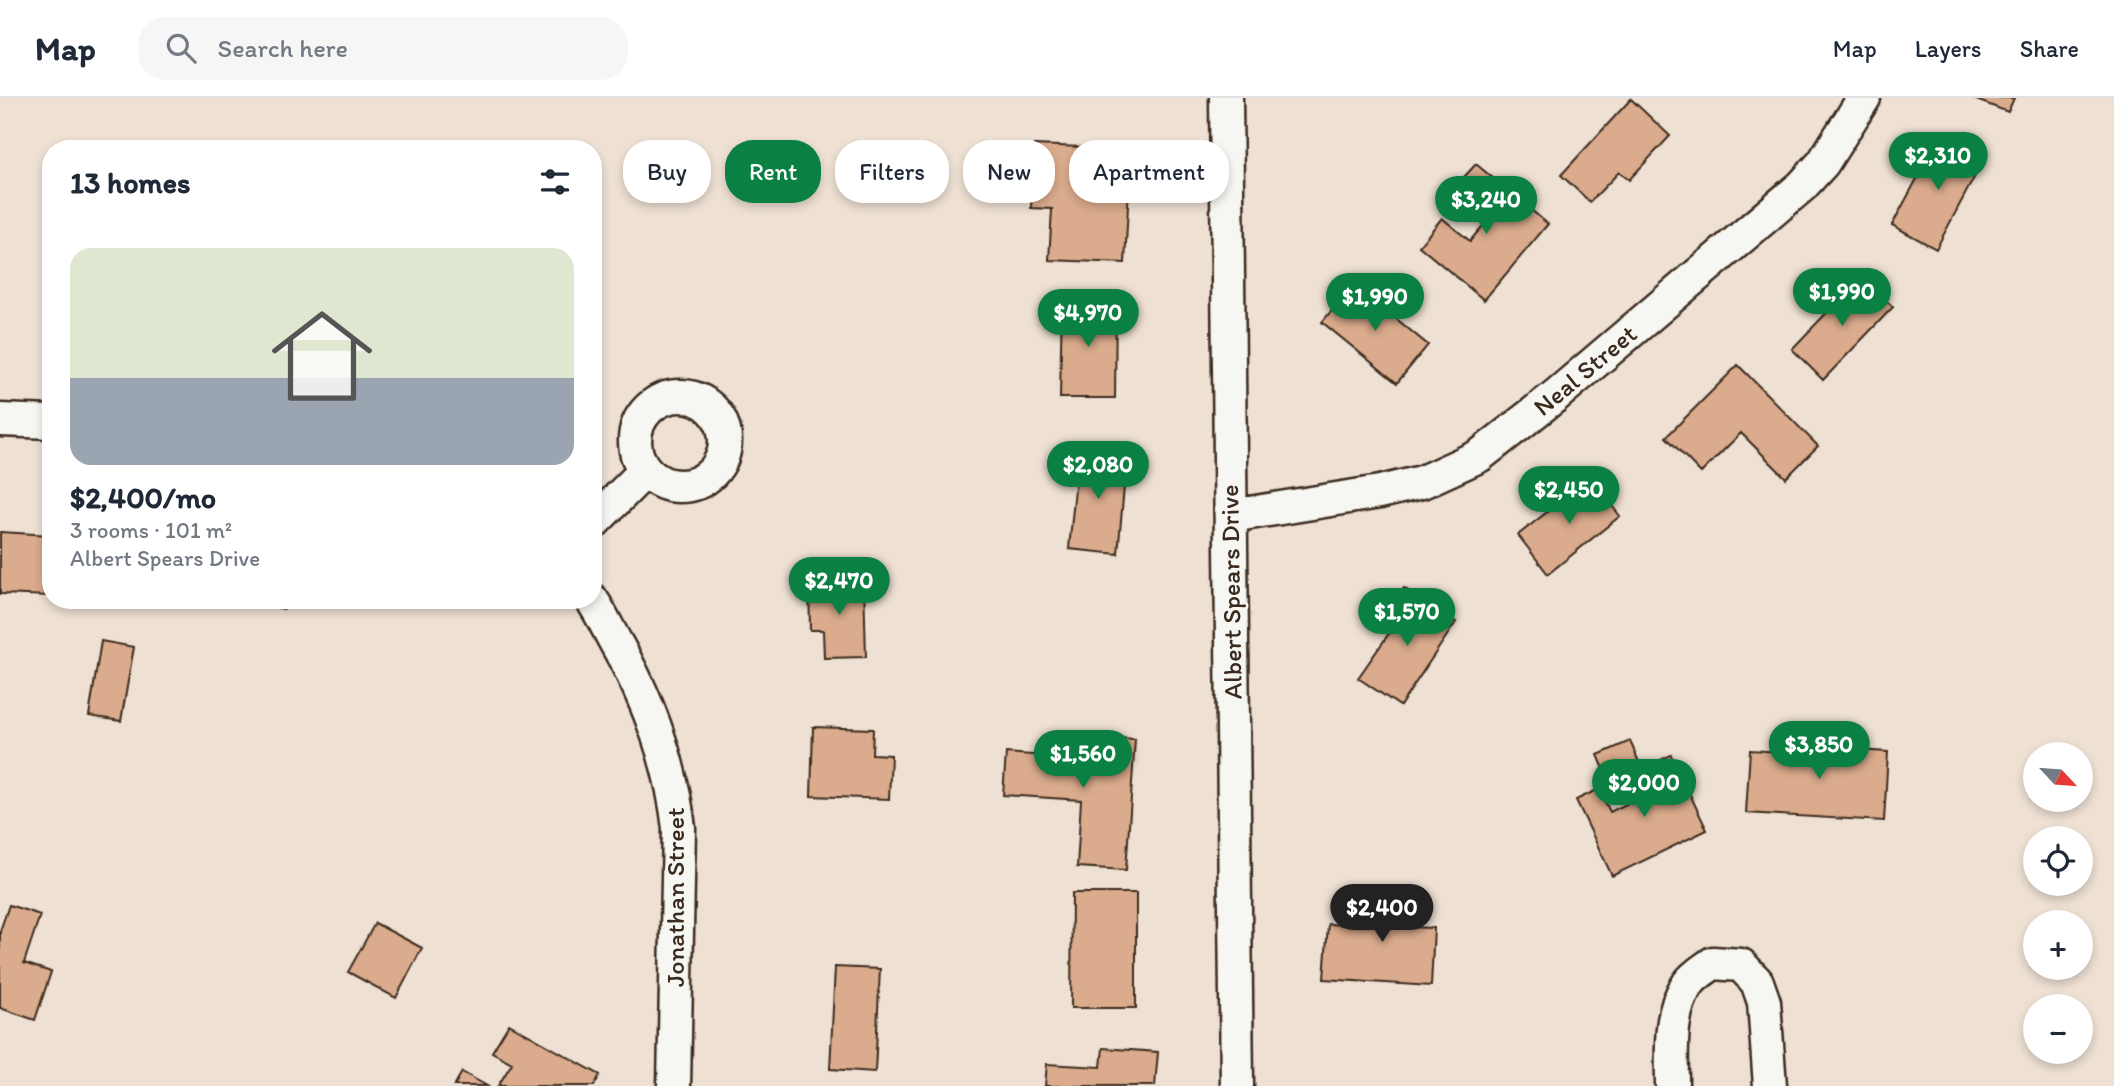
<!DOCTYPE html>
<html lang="en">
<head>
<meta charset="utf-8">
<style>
	body { margin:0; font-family:Itim,sans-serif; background:#f6f6f7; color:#1f2937; height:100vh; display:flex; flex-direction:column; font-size:26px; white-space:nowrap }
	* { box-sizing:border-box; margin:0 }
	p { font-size:23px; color:#747a83 }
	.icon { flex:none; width:38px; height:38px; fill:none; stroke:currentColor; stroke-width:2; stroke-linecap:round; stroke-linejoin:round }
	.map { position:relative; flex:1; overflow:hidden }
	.sheet { position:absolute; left:42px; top:42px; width:560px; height:469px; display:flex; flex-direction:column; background:#fff; border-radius:28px; box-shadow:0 4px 10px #0003 }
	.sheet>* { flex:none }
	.banner { position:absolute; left:623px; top:42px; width:665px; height:63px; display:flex; gap:14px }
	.needle { width:46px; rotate:116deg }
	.controls { position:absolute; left:2023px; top:644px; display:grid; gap:14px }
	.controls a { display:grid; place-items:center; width:70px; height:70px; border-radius:50%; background:#fff; box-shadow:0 4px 10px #0003; font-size:35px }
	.price { position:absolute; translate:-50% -60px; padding:0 16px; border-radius:24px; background:#0b8043; color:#fff; font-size:23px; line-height:46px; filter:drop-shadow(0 2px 4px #0008) }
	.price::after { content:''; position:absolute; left:50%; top:42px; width:21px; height:16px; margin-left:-10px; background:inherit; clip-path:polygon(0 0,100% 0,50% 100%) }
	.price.on { background:#222; color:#fff }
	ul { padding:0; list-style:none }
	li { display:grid; align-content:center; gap:14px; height:371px; padding:0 28px }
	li+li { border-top:2px solid #e0e1e3 }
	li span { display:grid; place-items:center; height:217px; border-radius:21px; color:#555 }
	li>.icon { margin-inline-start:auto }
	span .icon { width:126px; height:126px; fill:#fffc; stroke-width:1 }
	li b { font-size:30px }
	h2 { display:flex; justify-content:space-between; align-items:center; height:84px; padding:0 28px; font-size:30px }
	.chip { padding:0 24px; border-radius:28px; background:#fff; box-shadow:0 4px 10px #0003; font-size:24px; line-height:63px }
	.chip.on { background:#0b8043; color:#fff }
	header { display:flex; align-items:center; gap:42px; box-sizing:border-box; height:98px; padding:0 35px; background:#fff; border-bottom:2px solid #e0e1e3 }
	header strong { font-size:33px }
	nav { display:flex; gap:38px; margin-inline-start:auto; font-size:24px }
	.search { width:490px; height:63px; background:#f6f6f7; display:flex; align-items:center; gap:18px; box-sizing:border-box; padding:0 24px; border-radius:28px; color:#747a83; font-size:26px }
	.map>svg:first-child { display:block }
	.building { fill:#daab8c; stroke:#3b2a1e; stroke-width:2 }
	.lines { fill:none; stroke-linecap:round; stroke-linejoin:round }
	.minor-casing { stroke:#3b2a1e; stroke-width:37 }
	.minor { stroke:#f6f6f2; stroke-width:32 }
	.labels { text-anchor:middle; stroke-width:5; stroke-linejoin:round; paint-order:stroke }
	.street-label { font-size:26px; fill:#3b2a1e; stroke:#f6f6f2 }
</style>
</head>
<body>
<header>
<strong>Map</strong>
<div class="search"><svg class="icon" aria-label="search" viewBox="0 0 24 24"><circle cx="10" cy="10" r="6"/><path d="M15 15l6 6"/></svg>Search here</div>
<nav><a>Map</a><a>Layers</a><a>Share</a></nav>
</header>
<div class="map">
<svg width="2114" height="988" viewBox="0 0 2114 988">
	<rect width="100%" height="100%" fill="#eee0d3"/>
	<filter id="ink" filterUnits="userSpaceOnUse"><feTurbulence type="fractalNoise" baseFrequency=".0143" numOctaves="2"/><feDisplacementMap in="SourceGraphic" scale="14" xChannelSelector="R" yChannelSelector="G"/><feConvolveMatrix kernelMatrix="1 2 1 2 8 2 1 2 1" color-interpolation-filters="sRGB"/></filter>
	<g filter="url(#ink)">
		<!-- building -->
		<path class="building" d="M1971,0H2014L2008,14Z
			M1631,1L1670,38L1629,82L1619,74L1590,104L1561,77Z
			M1940,38L1984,61L1936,151L1892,127Z
			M1034,47L1131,51L1125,165L1049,162L1052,111L1031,110Z
			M1476,66L1548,126L1484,202L1419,148L1442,120L1470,143L1492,117L1456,88Z
			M1861,179L1893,209L1823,282L1792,251Z
			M1354,186L1428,247L1397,285L1322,224Z
			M1062,201H1116L1115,300H1060Z
			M1738,267L1818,348L1786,380L1741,335L1701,375L1666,339Z
			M1079,350L1127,355L1118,456L1069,451Z
			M1590,380L1620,418L1548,476L1518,437Z
			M0,434L51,437V498L0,496Z
			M864,483L866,559L824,560L823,532H810L809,484Z
			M1404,490L1456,524L1400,608L1358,580L1401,518L1390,511Z
			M240,502H286L284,511Z
			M101,543L134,549L121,623L89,618Z
			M813,629L873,631L872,656L891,657L889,701L811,698Z
			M1802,635L1842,637L1841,651L1888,654L1884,723L1746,715L1750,652L1801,655Z
			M1048,636L1135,641L1126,772L1077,769L1081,702L1003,697L1006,655L1046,658Z
			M1630,643L1642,671L1610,685L1598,657Z
			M1671,657L1707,732L1612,778L1576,702L1599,691L1610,714L1651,694L1640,672Z
			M1371,788L1413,790L1410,829L1434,830L1431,888L1324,881L1328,826L1368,828Z
			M1072,795H1136V910H1071Z
			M9,807L40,817L24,865L51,874L35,922L0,910V833Z
			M375,825L422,850L396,900L348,874Z
			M835,869L880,871L875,974L830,971Z
			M509,926L600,977L594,988H498L512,965L492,954Z
			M1103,950L1158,954L1155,988H1045L1047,966L1101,969Z
			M462,974L487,988H454Z"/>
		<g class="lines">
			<!-- minor casing -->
			<g class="minor-casing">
				<path id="minor" d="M1226,0L1237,988
					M635 343a45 45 0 1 1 90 0a45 45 0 1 1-90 0Z
					M0,322L51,324
					M1231,418L1380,394L1422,384L1479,358L1554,299L1802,88L1823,65L1864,0
					M593,425L645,373
					M592,502C601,515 608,531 616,545C649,603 671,663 679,730L674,988
					M1672,988C1672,955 1668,914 1688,886C1694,877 1705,871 1713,865L1741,867L1757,884L1764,904L1770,988"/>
			</g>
			<!-- minor -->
			<use href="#minor" class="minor"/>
		</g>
	</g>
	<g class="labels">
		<!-- street labels -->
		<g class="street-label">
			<text transform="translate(1585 272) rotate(-40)" y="9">Neal Street</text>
			<text transform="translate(1231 494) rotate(-91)" y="9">Albert Spears Drive</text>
			<text transform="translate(675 799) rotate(-90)" y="9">Jonathan Street</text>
		</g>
	</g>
</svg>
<div class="controls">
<a><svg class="needle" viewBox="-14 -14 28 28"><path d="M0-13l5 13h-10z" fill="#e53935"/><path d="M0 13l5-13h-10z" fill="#747a83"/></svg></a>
<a><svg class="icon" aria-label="locate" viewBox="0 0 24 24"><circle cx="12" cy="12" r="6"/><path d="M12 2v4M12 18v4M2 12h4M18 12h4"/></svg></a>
<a>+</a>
<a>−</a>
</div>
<b class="price" style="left:1938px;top:94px">$2,310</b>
<b class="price" style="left:1486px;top:138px">$3,240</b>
<b class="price" style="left:1842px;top:230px">$1,990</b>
<b class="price" style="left:1375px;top:235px">$1,990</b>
<b class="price" style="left:1088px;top:251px">$4,970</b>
<b class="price" style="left:1098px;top:403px">$2,080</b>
<b class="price" style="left:1569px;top:428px">$2,450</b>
<b class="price" style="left:839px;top:519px">$2,470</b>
<b class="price" style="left:1407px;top:550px">$1,570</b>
<b class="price" style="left:1819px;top:683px">$3,850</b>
<b class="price" style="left:1083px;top:692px">$1,560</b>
<b class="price" style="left:1644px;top:721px">$2,000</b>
<b class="price on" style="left:1382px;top:846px">$2,400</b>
<div class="banner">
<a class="chip">Buy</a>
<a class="chip on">Rent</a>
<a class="chip">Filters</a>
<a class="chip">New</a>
<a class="chip">Apartment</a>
</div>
<section class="sheet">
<h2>13 homes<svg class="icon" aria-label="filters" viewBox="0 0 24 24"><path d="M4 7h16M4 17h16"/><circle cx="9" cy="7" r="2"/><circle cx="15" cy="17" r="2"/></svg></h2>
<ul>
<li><span style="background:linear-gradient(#dfe7d0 60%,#9aa5b1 0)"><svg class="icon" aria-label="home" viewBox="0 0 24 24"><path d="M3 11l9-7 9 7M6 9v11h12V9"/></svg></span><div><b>$2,400/mo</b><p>3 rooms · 101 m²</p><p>Albert Spears Drive</p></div></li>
</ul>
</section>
</div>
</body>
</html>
